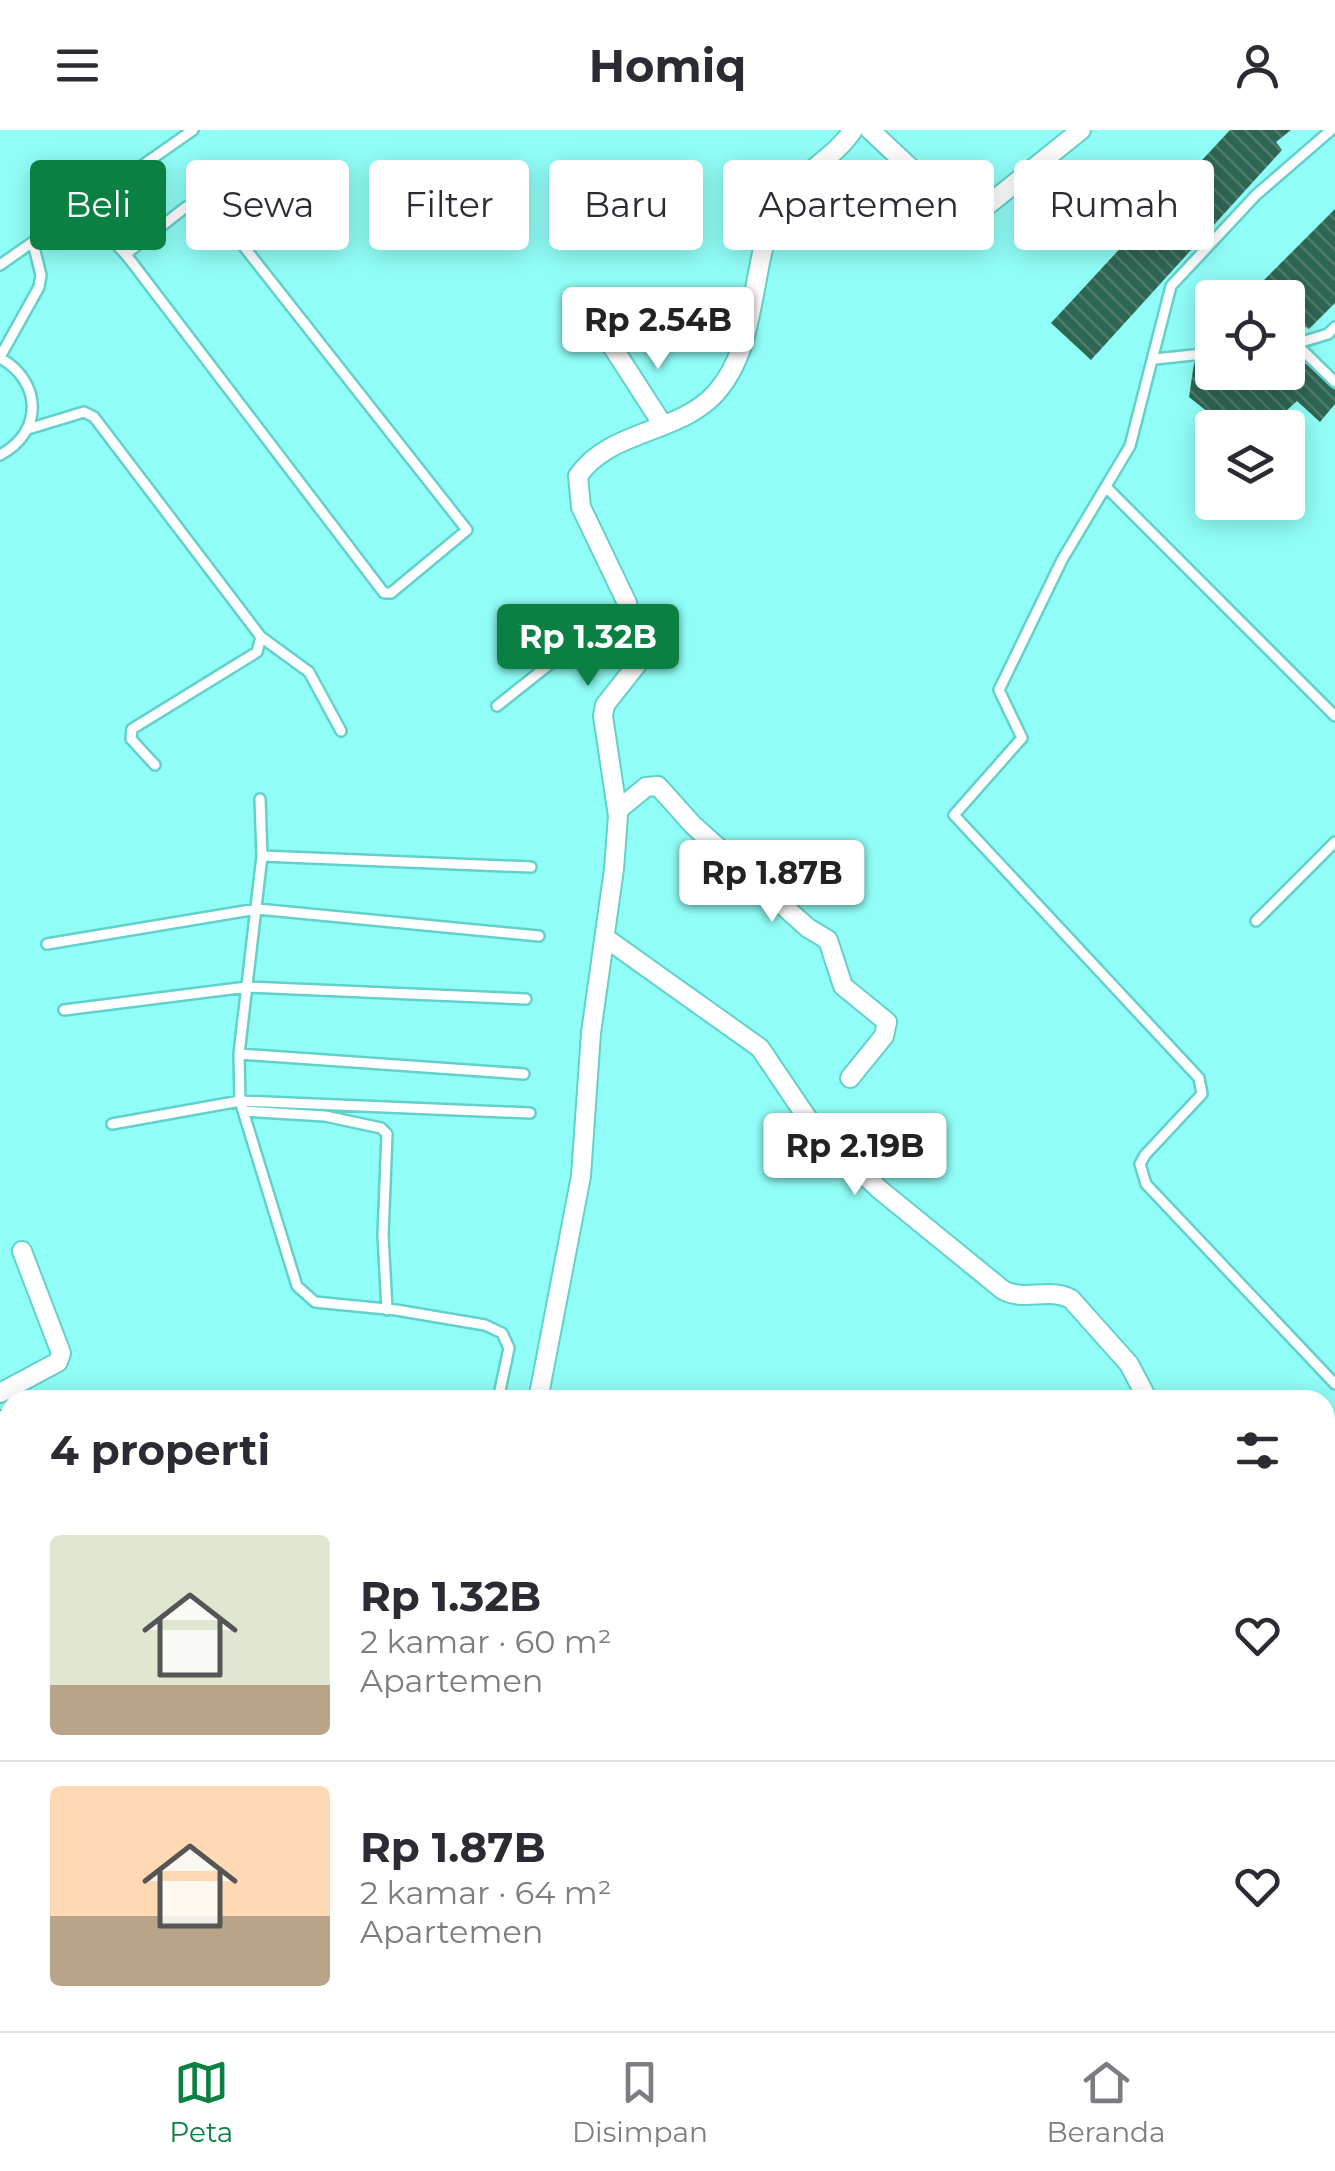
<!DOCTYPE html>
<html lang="id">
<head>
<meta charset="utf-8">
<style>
	body { margin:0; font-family:Montserrat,sans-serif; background:#f7f7f7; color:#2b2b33; height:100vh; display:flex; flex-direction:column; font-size:38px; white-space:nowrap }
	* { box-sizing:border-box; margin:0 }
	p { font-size:32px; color:#7c7c81 }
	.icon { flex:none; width:55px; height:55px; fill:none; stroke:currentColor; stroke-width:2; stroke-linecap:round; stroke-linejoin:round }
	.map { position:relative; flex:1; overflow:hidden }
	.sheet { position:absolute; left:0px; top:1260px; width:1335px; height:642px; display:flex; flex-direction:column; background:#fff; border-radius:30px 30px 0 0; box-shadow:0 5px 25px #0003 }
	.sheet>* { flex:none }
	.top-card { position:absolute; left:30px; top:30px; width:1275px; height:90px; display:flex; gap:20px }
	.buttons { position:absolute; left:1195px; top:150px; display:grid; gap:20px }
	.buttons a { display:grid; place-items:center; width:110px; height:110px; border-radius:10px; background:#fff; box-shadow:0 5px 25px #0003; font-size:50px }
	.price { position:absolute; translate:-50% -85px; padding:0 22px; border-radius:10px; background:#fff; color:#222; font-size:32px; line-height:65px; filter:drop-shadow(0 2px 5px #0008) }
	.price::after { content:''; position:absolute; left:50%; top:60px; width:30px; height:22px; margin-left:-15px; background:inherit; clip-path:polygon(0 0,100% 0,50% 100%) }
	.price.selected { background:#0b8043; color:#fff }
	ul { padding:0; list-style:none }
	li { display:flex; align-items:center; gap:30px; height:250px; padding:0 50px }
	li+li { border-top:2px solid #e1e1e2 }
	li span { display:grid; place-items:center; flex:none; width:280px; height:200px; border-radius:10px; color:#555 }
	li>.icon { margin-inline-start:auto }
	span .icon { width:120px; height:120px; fill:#fffc; stroke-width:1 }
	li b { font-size:42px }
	h2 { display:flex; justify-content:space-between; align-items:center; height:120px; padding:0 50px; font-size:42px }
	.chip { padding:0 35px; border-radius:10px; background:#fff; box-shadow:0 5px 25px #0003; font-size:35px; line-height:90px }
	.chip.selected { background:#0b8043; color:#fff }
	header { display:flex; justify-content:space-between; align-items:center; height:130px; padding:0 50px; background:#fff; font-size:45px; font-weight:700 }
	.tab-bar { display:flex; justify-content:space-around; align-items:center; height:140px; border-top:2px solid #e1e1e2; background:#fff; font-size:28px; color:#7c7c81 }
	.tab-bar a { display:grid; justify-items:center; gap:5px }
	.tab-bar .selected { color:#0b8043 }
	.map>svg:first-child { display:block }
	.building { fill:url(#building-back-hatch) }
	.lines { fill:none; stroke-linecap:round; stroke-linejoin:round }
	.lane-casing { stroke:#63d1cb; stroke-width:14 }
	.street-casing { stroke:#63d1cb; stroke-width:22 }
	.highway-casing { stroke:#63d1cb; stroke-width:38 }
	.lane { stroke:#fff; stroke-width:9 }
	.street { stroke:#fff; stroke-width:18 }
	.highway { stroke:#fff; stroke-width:32 }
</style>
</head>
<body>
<header><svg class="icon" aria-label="menu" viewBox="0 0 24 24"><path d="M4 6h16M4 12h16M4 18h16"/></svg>Homiq<svg class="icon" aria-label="person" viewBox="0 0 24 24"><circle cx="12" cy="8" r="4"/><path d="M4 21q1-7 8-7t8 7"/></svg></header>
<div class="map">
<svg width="1335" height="1901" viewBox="0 0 1335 1901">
	<defs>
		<pattern id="building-back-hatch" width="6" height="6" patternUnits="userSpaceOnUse" patternTransform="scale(2.5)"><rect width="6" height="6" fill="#2e6654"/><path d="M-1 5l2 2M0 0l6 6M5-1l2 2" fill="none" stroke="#507b6e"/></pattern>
	</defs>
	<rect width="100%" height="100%" fill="#90fef7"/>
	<!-- building -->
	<path class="building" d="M1230,0H1291L1276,12L1282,20L1091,230L1051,193Z
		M1335,79V173L1309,199L1288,186V168H1272L1262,152Z
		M1288,224H1295L1335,260V274L1320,292L1297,271L1267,298H1228L1189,267L1194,233L1212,231V242H1288Z"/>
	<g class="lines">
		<!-- lane casing -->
		<g class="lane-casing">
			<path id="lane" d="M1331,0L1256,65L1171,156L1130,316L1062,430L999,560L1022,608L954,685L1199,948L1202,964L1145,1025L1140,1034L1146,1054L1335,1254
				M77,82C98,98 118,113 134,135L384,463H391L467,400L212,76L186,77L126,124
				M0,135L193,0
				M1243,161L1249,168
				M1288,206L1335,252
				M1288,216L1328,204L1335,197
				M0,227L39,157L41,145L33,113
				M0,228C42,251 44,302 0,325
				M1155,229L1212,223
				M28,299L84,282L94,287L261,507L257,522L132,599L131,609L155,635
				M1107,358L1335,586
				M261,507L309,542L341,601
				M497,576L627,473
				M260,669L262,726L239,924L240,971L297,1156L315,1172L396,1180L485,1195L502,1203L509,1218L498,1270
				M262,726L531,737
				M1256,791L1335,712
				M47,814L257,779L539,806
				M64,880L247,857L526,869
				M239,924L524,944
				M243,981L325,986L381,998L387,1004L383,1105L387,1180
				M112,994L240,971L530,983
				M0,1730L10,1744
				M0,1807L10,1814
				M0,1841L10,1849
				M98,1892L113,1901
				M126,1901L140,1892"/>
		</g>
		<!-- street casing -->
		<g class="street-casing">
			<path id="street" d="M870,0L964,88L973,87L1081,0
				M612,216L663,295
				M618,680L646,657L658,656L693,695L808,798L828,810L843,856L887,892L884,906L850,948
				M607,809L760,918L814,998L879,1059L1003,1160C1024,1172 1050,1157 1071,1169L1129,1234L1148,1270
				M0,1263L58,1232L61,1223L22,1121
				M538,1270L581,1046L591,903L614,739L618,686L603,586L605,575L642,528L627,473L581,377L578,346C609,300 678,304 715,264C759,216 749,140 775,83C792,46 832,32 853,0
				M0,1290L10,1318
				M1325,1469L1335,1455
				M1325,1647L1335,1654
				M339,1892L341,1901
				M855,1901L867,1892"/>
		</g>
		<!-- highway casing -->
		<g class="highway-casing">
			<path id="highway" d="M1099,1892L1109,1901
				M1145,1892L1155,1901
				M20,1901L27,1892
				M57,1901L64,1892"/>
		</g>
		<!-- lane -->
		<use href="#lane" class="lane"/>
		<!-- street -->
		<use href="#street" class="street"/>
		<!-- highway -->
		<use href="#highway" class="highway"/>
	</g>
</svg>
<div class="buttons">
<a><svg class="icon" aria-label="locate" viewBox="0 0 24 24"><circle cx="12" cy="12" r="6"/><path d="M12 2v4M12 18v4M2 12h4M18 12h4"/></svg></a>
<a><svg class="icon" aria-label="layers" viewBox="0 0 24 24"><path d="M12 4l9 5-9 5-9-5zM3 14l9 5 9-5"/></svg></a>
</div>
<b class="price" style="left:658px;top:242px">Rp 2.54B</b>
<b class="price selected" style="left:588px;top:559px">Rp 1.32B</b>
<b class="price" style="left:772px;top:795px">Rp 1.87B</b>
<b class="price" style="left:855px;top:1068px">Rp 2.19B</b>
<div class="top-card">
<a class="chip selected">Beli</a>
<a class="chip">Sewa</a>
<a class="chip">Filter</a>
<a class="chip">Baru</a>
<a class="chip">Apartemen</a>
<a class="chip">Rumah</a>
</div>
<section class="sheet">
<h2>4 properti<svg class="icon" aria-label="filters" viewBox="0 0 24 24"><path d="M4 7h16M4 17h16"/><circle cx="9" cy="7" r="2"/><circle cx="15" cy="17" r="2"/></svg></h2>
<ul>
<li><span style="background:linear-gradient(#dfe7d0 75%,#b9a48a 0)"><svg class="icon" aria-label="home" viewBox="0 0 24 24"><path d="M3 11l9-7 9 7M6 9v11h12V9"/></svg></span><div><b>Rp 1.32B</b><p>2 kamar · 60 m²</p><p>Apartemen</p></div><svg class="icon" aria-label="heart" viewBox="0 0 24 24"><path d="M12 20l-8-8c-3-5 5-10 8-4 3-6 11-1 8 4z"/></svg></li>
<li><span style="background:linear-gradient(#ffd9b3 65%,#b9a48a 0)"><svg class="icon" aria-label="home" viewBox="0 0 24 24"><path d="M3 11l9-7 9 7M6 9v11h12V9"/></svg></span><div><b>Rp 1.87B</b><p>2 kamar · 64 m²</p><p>Apartemen</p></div><svg class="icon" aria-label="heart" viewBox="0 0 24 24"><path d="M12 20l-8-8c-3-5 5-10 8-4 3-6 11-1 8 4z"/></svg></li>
</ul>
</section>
</div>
<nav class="tab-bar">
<a class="selected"><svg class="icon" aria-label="map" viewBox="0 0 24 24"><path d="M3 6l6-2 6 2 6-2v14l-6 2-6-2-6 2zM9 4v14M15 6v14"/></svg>Peta</a>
<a><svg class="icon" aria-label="saved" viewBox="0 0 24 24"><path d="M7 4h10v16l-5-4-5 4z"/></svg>Disimpan</a>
<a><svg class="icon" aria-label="home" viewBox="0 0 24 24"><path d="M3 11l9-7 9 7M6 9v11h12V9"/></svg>Beranda</a>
</nav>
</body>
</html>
